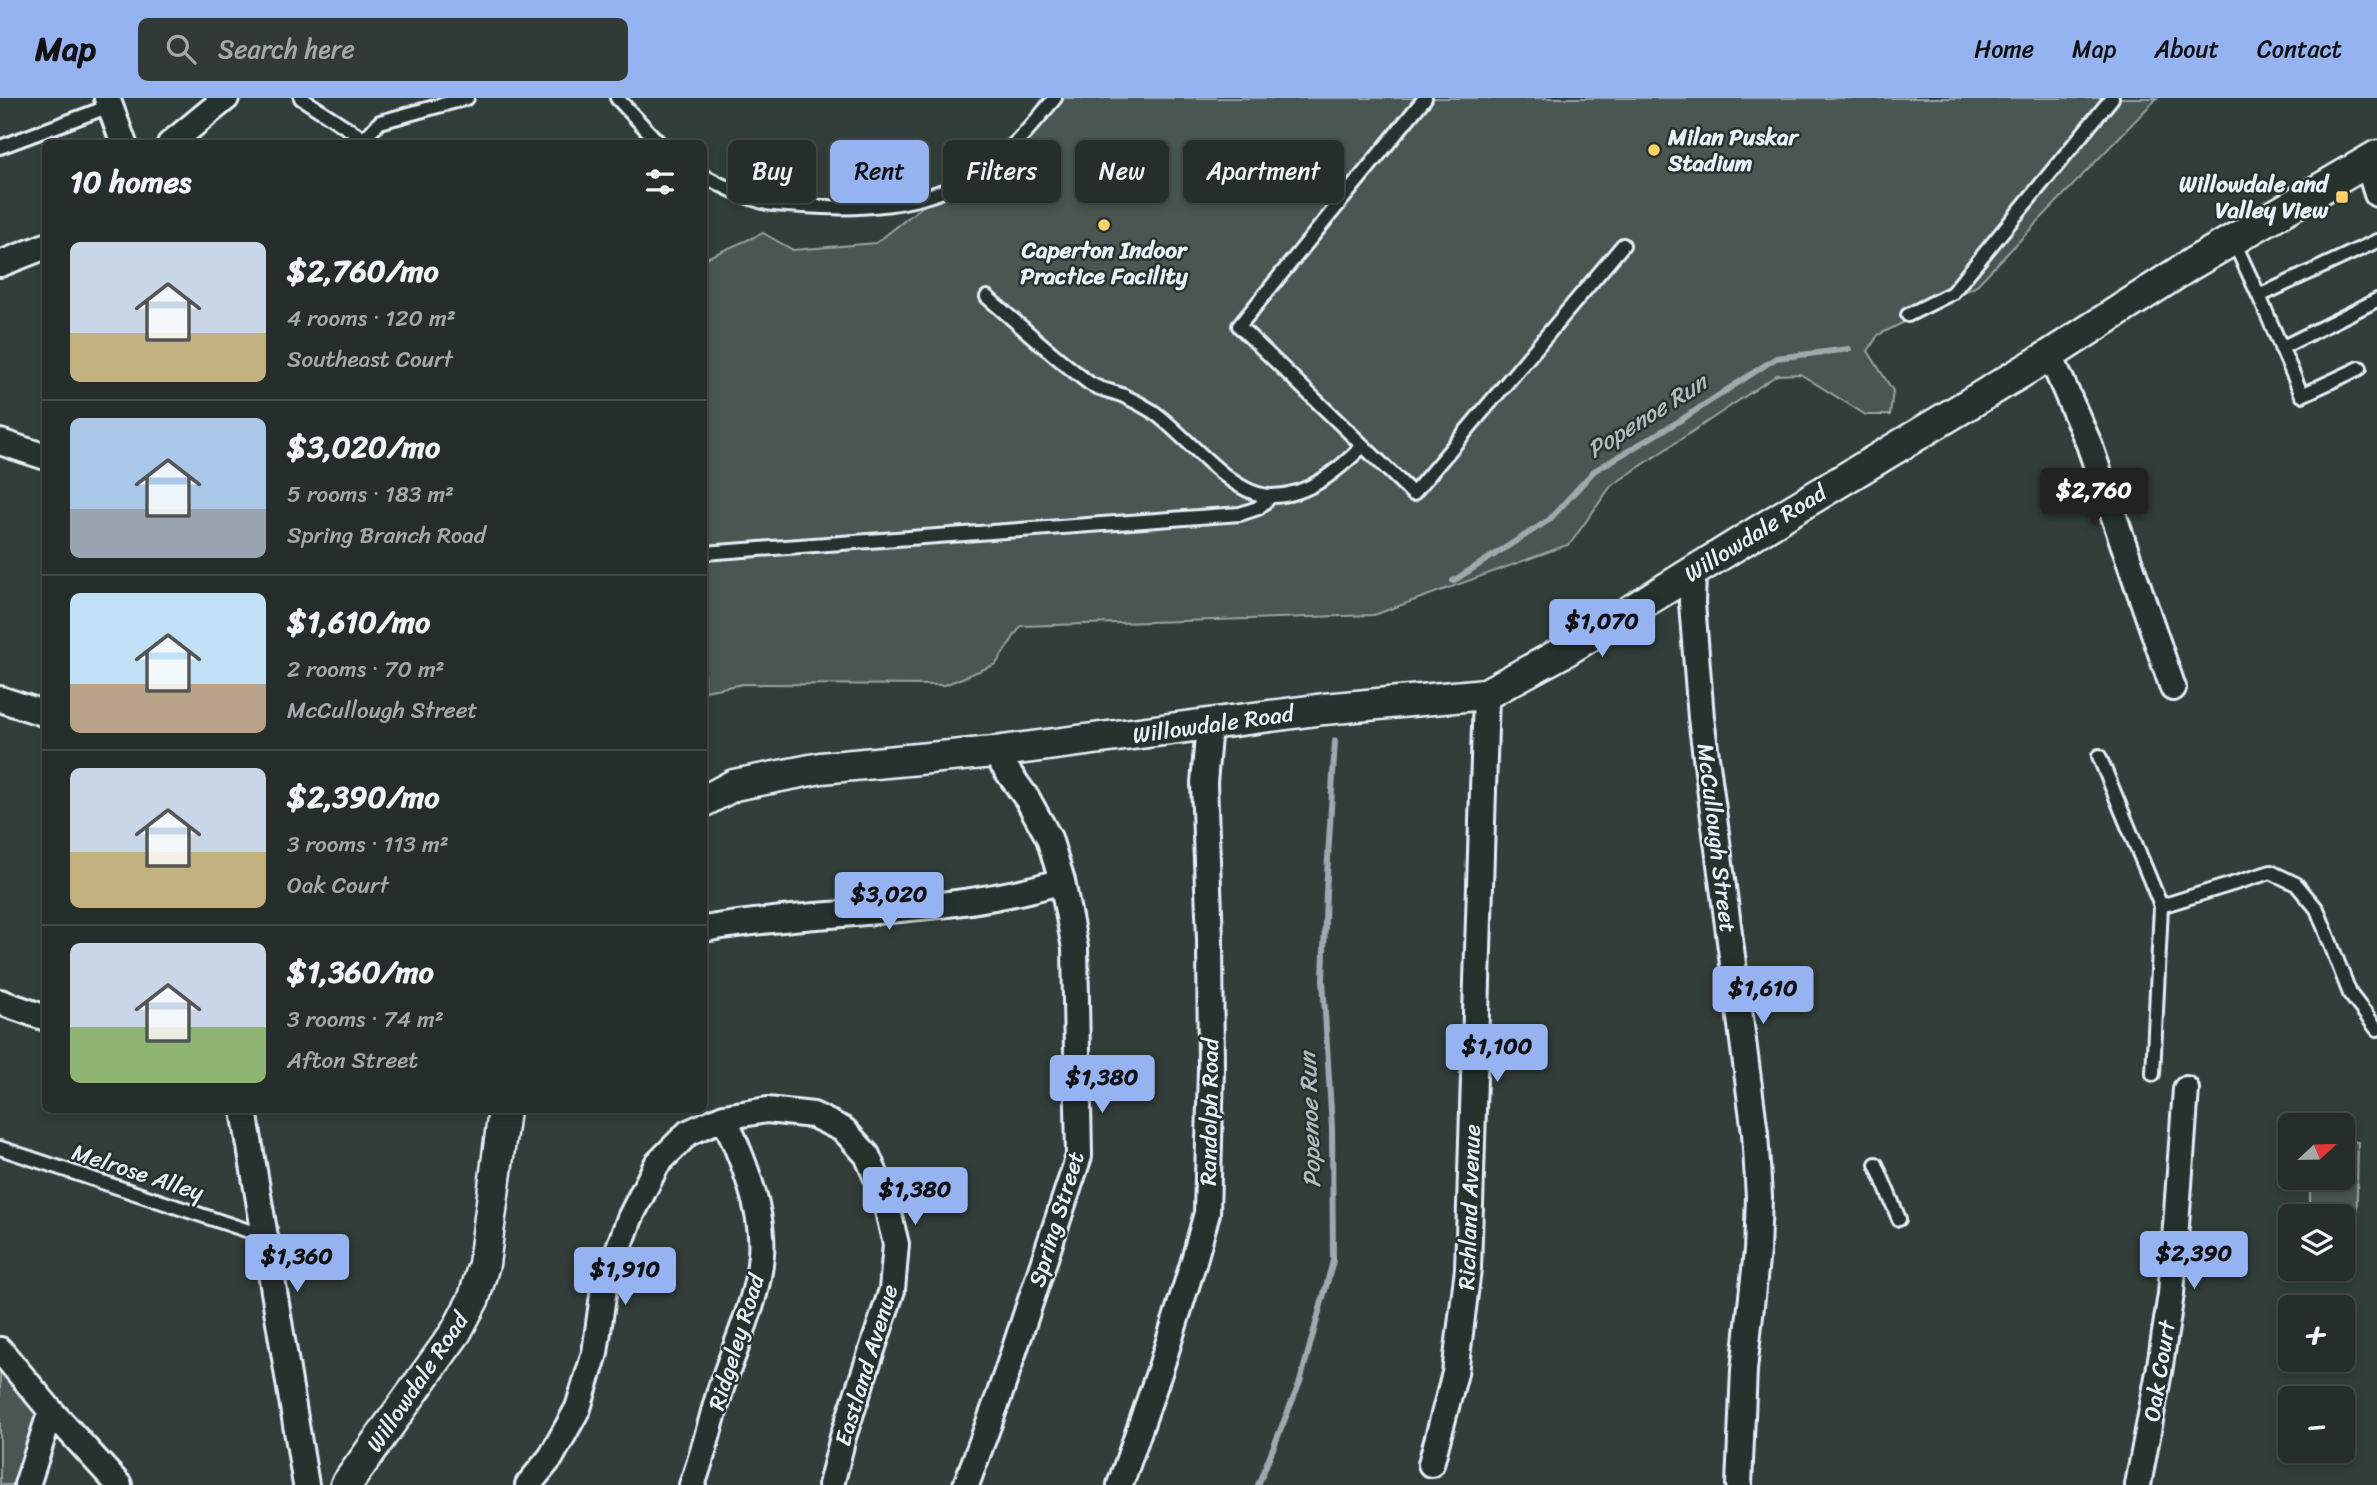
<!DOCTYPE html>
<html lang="en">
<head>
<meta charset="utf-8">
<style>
	body { margin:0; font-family:Sriracha,sans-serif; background:#323a37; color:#f1f3f6; height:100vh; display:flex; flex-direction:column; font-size:26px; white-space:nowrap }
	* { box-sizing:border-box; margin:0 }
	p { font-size:23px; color:#a4a8a9 }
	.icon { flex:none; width:38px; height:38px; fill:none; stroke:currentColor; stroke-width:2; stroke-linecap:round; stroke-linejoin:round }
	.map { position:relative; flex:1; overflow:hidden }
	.details { position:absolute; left:42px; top:42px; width:665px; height:973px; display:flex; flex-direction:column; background:#262e2b; border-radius:10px; box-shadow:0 4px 10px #0003,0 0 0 2px #424a47 }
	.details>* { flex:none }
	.top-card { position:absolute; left:728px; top:42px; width:665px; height:63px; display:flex; gap:14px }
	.needle { width:46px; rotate:68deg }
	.tools { position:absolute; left:2278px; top:1015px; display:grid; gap:14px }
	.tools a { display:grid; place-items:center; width:77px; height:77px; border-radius:10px; background:#262e2b; box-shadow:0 4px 10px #0003,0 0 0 2px #424a47; font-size:35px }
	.price { position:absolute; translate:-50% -60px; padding:0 16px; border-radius:7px; background:#95b2f1; color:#111; font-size:23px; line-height:46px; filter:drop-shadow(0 2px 4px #0008) }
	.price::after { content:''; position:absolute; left:50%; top:42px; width:21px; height:16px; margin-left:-10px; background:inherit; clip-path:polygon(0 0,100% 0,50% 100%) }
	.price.active { background:#222; color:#fff }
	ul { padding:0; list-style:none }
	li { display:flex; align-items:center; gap:21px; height:175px; padding:0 28px }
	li+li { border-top:2px solid #424a47 }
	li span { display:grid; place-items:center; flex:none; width:196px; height:140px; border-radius:10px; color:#555 }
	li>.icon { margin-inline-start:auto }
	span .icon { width:84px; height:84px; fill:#fffc; stroke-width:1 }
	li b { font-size:30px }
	h2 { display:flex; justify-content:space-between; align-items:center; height:84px; padding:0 28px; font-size:30px }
	.pill { padding:0 24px; border-radius:10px; background:#262e2b; box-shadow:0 4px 10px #0003,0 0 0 2px #424a47; font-size:24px; line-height:63px }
	.pill.active { background:#95b2f1; color:#111 }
	header { display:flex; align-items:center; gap:42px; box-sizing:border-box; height:98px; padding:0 35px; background:#95b2f1; color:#111 }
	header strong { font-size:33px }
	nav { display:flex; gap:38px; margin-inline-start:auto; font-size:24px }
	.search { width:490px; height:63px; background:#323a37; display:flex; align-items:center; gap:18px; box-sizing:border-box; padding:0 24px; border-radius:10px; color:#a4a8a9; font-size:26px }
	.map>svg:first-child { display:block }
	.green { fill:#495651; stroke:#98a4a4; stroke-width:2 }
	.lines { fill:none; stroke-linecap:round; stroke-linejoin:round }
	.stream { stroke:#9ea9ab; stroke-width:6 }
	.service-casing { stroke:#e8f1f8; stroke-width:18 }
	.minor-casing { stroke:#e8f1f8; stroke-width:30 }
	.tertiary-casing { stroke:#e8f1f8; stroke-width:35 }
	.service { stroke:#26332d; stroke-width:12 }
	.minor { stroke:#26332d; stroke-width:24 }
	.tertiary { stroke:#26332d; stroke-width:30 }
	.poi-dot { fill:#ffd166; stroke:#26332d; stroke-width:2.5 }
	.labels { text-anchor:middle; stroke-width:5; stroke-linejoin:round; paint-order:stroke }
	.poi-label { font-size:23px; font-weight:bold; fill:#e8f1f8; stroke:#26332d; text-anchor:start }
	.street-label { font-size:23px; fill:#e8f1f8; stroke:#26332d }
	.water-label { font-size:24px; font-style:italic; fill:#b1bbbe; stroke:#26332d }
</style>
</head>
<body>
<header>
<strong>Map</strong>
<div class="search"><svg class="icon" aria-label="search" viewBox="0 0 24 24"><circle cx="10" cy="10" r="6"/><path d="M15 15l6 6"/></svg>Search here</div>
<nav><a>Home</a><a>Map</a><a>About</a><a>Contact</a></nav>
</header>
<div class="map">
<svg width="2377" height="1387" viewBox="0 0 2377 1387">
	<rect width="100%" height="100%" fill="#323e39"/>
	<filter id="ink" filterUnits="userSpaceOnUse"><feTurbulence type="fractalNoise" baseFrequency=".0143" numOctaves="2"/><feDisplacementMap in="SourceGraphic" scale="14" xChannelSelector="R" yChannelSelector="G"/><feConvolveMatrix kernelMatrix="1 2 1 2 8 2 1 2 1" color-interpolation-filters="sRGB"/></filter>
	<g filter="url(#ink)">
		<!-- green -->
		<path class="green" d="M1043,0H2157L1975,189L1878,237L1868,253L1893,293L1890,317H1866L1800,276L1777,277L1611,388L1570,446L1374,517L1021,528L996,566L945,587L744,586L704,593V161L763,135L793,152L876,145L1027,26Z
			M2343,1042L2358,1044L2356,1147H2343V1118H2310V1080H2343Z
			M0,1269L41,1317L21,1387H0Z"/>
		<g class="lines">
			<!-- stream -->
			<path class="stream" d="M1453,483L1549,422L1594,373L1681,322L1776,260L1849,251
				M1258,1387L1300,1284L1333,1163L1332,1030L1323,882L1326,794L1335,643"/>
			<!-- service casing -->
			<g class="service-casing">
				<path id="service" d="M301,0L364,41
					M617,0L660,46
					M1425,0L1239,228L1413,396L1623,147
					M363,46L364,41L380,24L467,0
					M0,49L110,8
					M704,78C724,89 744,99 767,105C779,107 792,107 804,108C860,112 920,109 970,80C1004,62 1031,29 1055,0
					M2233,142L2259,198
					M987,199C1021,228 1054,259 1089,285C1099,292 1113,293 1124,298C1133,302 1144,308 1152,313C1185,335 1231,399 1272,398C1309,398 1338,372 1363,348
					M1908,217L1952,195L2112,0
					M2281,250L2377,202
					M2360,270L2302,297L2259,198L2377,143
					M704,455L1240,416L1258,410L1270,399
					M2099,658L2161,808L2153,976
					M2161,808L2271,774L2296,786L2317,811L2350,896L2377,931
					M0,1050L264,1138
					M1876,1066L1899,1121"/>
			</g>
			<!-- minor casing -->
			<g class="minor-casing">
				<path id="minor" d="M107,0L124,46
					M170,46L226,0
					M2367,64L2377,96
					M0,166L46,148
					M2050,257L2089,346L2173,590
					M0,344L46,359
					M1693,474L1692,505L1701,620L1755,1035L1759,1099L1757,1153L1744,1272L1739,1387
					M0,601L46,616
					M704,831C822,811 947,818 1062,783
					M0,904L46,920
					M244,1012L306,1387
					M0,1252L51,1313L119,1387
					M1431,1366L1455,1275L1468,1171L1486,596
					M27,1387L51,1313
					M528,1387L551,1359L578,1310L595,1255L604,1190L630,1120L657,1066L688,1035L724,1019L767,1012L813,1017L844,1032L867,1057L884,1097L896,1146L892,1192L843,1339L831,1387
					M692,1387C704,1355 711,1322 721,1290C735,1248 758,1201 761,1157C765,1115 741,1057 724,1019
					M966,1387L999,1298L1079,1058L1075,850L1062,783L1049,740L1028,702L994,654
					M1120,1387L1160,1272L1193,1166L1207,1115L1211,972L1210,841L1204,685L1209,627
					M2138,1387L2159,1274L2171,1196L2186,991"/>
			</g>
			<!-- tertiary casing -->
			<g class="tertiary-casing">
				<path id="tertiary" d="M704,703L734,687L821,670L994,654L1324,611L1486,596L1567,552L1791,413L2050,257L2193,165L2377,58
					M346,1387L456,1234L474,1200L484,1166L504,1012"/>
			</g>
			<!-- service -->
			<use href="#service" class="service"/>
			<!-- minor -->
			<use href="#minor" class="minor"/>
			<!-- tertiary -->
			<use href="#tertiary" class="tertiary"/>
		</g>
	</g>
	<!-- markers -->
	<g class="poi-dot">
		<circle cx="1654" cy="52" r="7"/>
		<rect x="2335" y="92" width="14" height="14" rx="3.5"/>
		<circle cx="1104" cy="127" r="7"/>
	</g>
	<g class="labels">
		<!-- poi labels -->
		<g class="poi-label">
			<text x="1668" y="47">Milan Puskar<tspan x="1668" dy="26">Stadium</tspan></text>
			<text x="2328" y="94" text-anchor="end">Willowdale and<tspan x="2328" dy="26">Valley View</tspan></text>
			<text x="1104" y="160" text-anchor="middle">Caperton Indoor<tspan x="1104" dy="26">Practice Facility</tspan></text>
		</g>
		<!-- street labels -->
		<g class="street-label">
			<text transform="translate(1755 435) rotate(-32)" y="8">Willowdale Road</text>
			<text transform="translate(1213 626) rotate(-8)" y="8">Willowdale Road</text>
			<text transform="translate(1717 740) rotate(83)" y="8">McCullough Street</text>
			<text transform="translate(1209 1014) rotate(-89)" y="8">Randolph Road</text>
			<text transform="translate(138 1074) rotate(18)" y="8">Melrose Alley</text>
			<text transform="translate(1469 1109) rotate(-88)" y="8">Richland Avenue</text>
			<text transform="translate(1056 1121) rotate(-73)" y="8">Spring Street</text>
			<text transform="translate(736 1244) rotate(-73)" y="8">Ridgeley Road</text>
			<text transform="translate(866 1267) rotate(-73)" y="8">Eastland Avenue</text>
			<text transform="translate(2159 1273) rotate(-81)" y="8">Oak Court</text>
			<text transform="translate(417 1284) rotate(-56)" y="8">Willowdale Road</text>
		</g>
		<!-- water labels -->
		<g class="water-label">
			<text transform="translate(1647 318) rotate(-32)" y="8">Popenoe Run</text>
			<text transform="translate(1310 1022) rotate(-92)" y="8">Popenoe Run</text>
		</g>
	</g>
</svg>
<div class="tools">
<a><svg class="needle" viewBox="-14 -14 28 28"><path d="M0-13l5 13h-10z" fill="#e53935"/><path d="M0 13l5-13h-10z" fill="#a4a8a9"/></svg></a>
<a><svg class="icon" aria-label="layers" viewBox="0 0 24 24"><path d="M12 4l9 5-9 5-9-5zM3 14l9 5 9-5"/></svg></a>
<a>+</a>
<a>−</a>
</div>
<b class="price active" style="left:2094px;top:430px">$2,760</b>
<b class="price" style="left:1602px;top:561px">$1,070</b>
<b class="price" style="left:889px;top:834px">$3,020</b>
<b class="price" style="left:1763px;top:928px">$1,610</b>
<b class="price" style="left:1497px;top:986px">$1,100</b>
<b class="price" style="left:1102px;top:1017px">$1,380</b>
<b class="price" style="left:915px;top:1129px">$1,380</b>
<b class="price" style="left:2194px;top:1193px">$2,390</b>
<b class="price" style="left:297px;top:1196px">$1,360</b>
<b class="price" style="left:625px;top:1209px">$1,910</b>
<div class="top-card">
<a class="pill">Buy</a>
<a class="pill active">Rent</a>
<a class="pill">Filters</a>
<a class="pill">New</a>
<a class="pill">Apartment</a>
</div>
<section class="details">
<h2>10 homes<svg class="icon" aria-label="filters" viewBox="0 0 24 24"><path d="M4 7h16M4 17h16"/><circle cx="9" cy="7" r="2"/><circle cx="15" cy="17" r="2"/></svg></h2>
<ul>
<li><span style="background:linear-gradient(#c9d6e8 65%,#c2b280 0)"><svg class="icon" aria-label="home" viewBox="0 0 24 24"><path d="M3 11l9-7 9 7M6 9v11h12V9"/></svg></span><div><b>$2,760/mo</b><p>4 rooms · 120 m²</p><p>Southeast Court</p></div></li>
<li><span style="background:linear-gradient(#a9c7e8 65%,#9aa5b1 0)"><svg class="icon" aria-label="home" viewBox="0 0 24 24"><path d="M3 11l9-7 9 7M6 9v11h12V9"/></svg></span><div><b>$3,020/mo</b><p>5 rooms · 183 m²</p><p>Spring Branch Road</p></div></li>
<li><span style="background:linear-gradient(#bfe0f5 65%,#b9a48a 0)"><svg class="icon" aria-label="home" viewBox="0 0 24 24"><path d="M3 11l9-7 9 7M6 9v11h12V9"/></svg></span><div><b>$1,610/mo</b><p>2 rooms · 70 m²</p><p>McCullough Street</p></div></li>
<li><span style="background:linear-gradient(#c9d6e8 60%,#c2b280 0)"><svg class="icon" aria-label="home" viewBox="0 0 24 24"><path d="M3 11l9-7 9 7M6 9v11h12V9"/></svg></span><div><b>$2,390/mo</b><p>3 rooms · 113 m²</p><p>Oak Court</p></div></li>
<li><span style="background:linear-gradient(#c9d6e8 60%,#8fb573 0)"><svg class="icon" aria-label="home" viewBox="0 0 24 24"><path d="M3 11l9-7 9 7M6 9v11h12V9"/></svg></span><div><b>$1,360/mo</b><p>3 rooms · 74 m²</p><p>Afton Street</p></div></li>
</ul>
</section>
</div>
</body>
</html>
